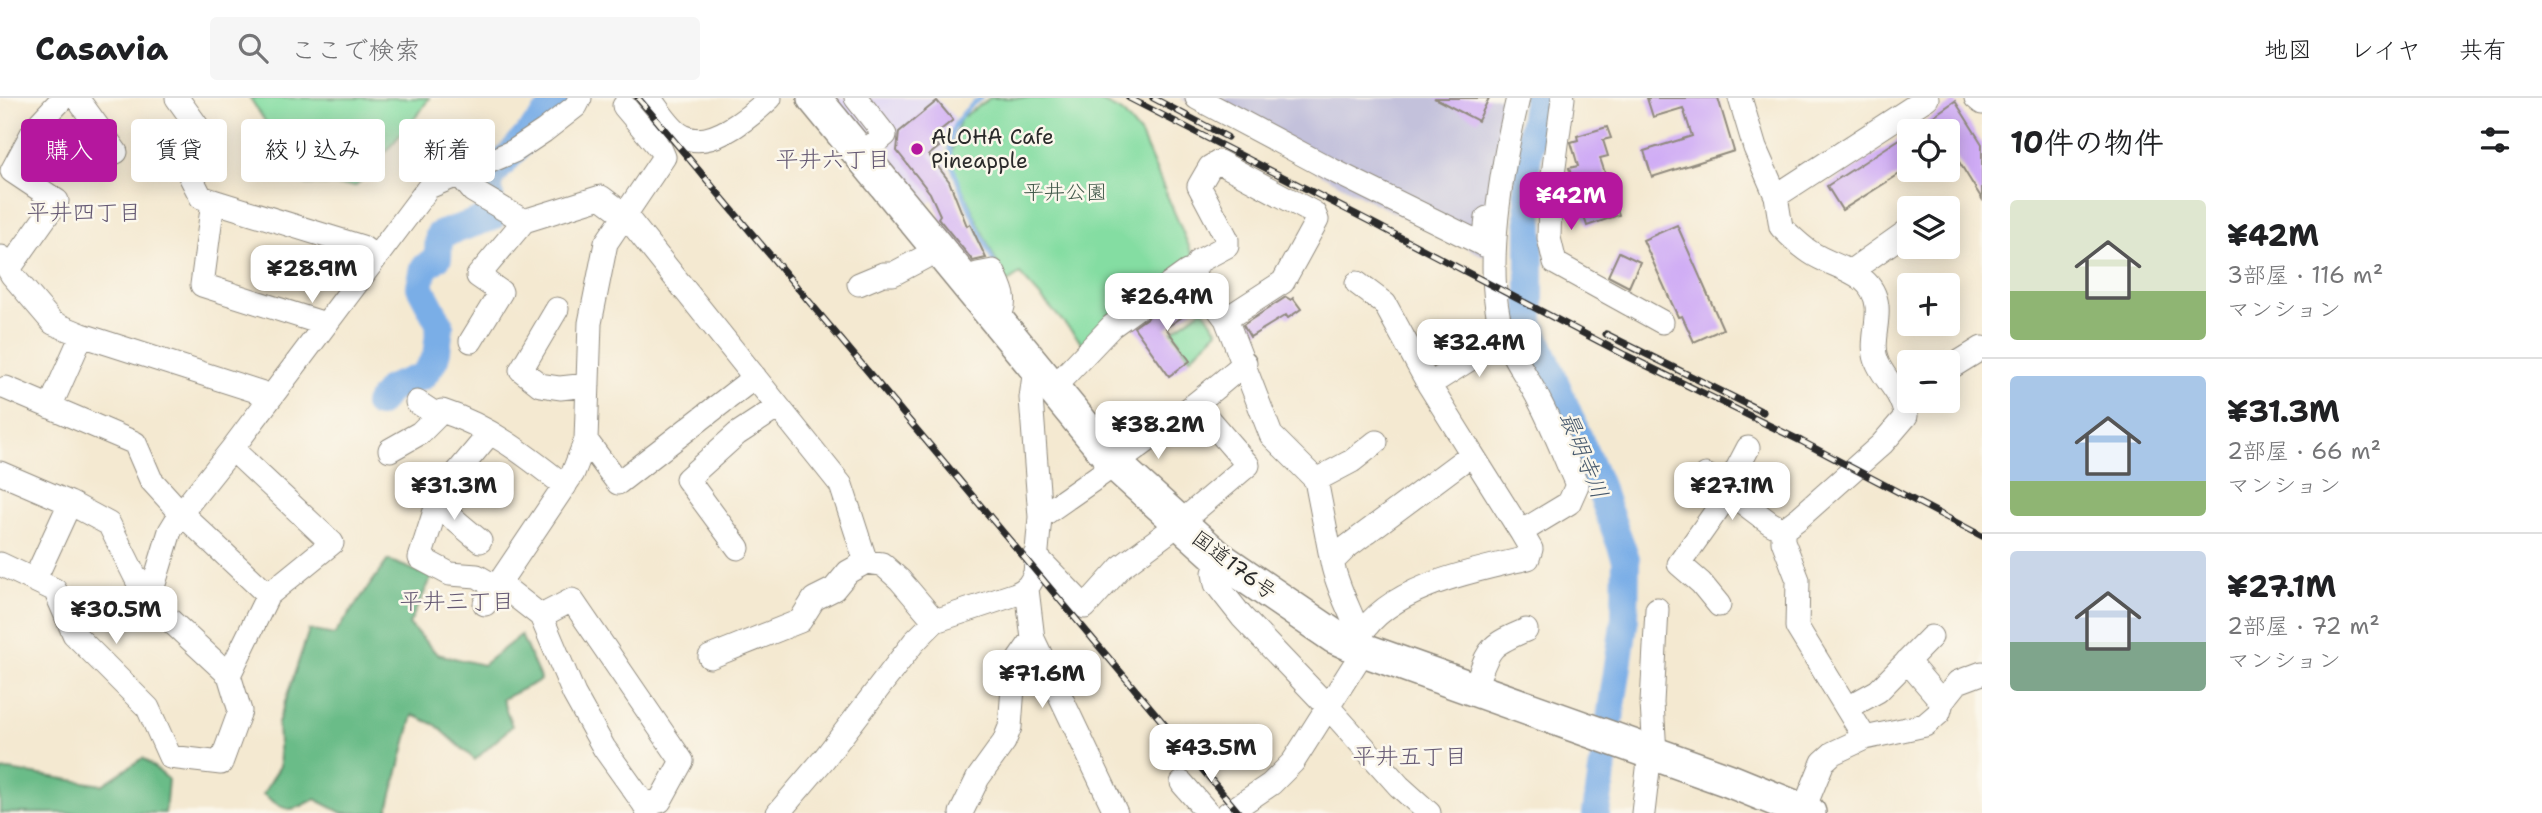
<!DOCTYPE html>
<html lang="ja">
<head>
<meta charset="utf-8">
<style>
	body { margin:0; font-family:"Shantell Sans","Klee One",sans-serif; background:#f6f6f6; color:#202124; height:100vh; display:flex; flex-direction:column; font-size:26px; white-space:nowrap }
	* { box-sizing:border-box; margin:0 }
	p { font-size:23px; color:#757577 }
	.icon { flex:none; width:38px; height:38px; fill:none; stroke:currentColor; stroke-width:2; stroke-linecap:round; stroke-linejoin:round }
	.map { position:relative; flex:1; overflow:hidden }
	.details { display:flex; flex-direction:column; background:#fff; width:560px }
	.details>* { flex:none }
	.hud { position:absolute; left:21px; top:21px; width:665px; height:63px; display:flex; gap:14px }
	.fabs { position:absolute; left:1897px; top:21px; display:grid; gap:14px }
	.fabs a { display:grid; place-items:center; width:63px; height:63px; border-radius:7px; background:#fff; box-shadow:0 4px 18px #0003; font-size:35px }
	.price { position:absolute; translate:-50% -60px; padding:0 16px; border-radius:14px; background:#fff; color:#222; font-size:23px; line-height:46px; filter:drop-shadow(0 2px 4px #0008) }
	.price::after { content:''; position:absolute; left:50%; top:42px; width:21px; height:16px; margin-left:-10px; background:inherit; clip-path:polygon(0 0,100% 0,50% 100%) }
	.price.active { background:#b5179e; color:#fff }
	ul { padding:0; list-style:none }
	li { display:flex; align-items:center; gap:21px; height:175px; padding:0 28px }
	li+li { border-top:2px solid #e0e0e0 }
	li span { display:grid; place-items:center; flex:none; width:196px; height:140px; border-radius:7px; color:#555 }
	li>.icon { margin-inline-start:auto }
	span .icon { width:84px; height:84px; fill:#fffc; stroke-width:1 }
	li b { font-size:30px }
	h2 { display:flex; justify-content:space-between; align-items:center; height:84px; padding:0 28px; font-size:30px }
	.pill { padding:0 24px; border-radius:7px; background:#fff; box-shadow:0 4px 18px #0003; font-size:24px; line-height:63px }
	.pill.active { background:#b5179e; color:#fff }
	header { display:flex; align-items:center; gap:42px; box-sizing:border-box; height:98px; padding:0 35px; background:#fff; border-bottom:2px solid #e0e0e0 }
	header strong { font-size:33px }
	nav { display:flex; gap:38px; margin-inline-start:auto; font-size:24px }
	.search { width:490px; height:63px; background:#f6f6f6; display:flex; align-items:center; gap:18px; box-sizing:border-box; padding:0 24px; border-radius:7px; color:#757577; font-size:26px }
	main { display:flex; flex:1; min-height:0 }
	.map>svg:first-child { display:block }
	.built { fill:#dfd5f5 }
	.industrial { fill:#c3c1db }
	.green { fill:#84dda2; stroke:#588466; stroke-width:2 }
	.forest { fill:#6bbc88; stroke:#4b745a; stroke-width:2 }
	.lines { fill:none; stroke-linecap:round; stroke-linejoin:round }
	.stream { stroke:#7aaee7; stroke-width:4.5 }
	.river { stroke:#7aaee7; stroke-width:28 }
	.building { fill:#cfabf5 }
	.minor-casing { stroke:#908a7e; stroke-width:25 }
	.highway-casing { stroke:#908a7e; stroke-width:36 }
	.minor { stroke:#fff; stroke-width:23 }
	.highway { stroke:#fff; stroke-width:33 }
	.rail-casing { stroke:#2b2b2b; stroke-width:7 }
	.rail { stroke:#fbf7ec; stroke-width:4.5; stroke-dasharray:13; stroke-linecap:butt }
	.poi-dot { fill:#b5179e; stroke:#fbf7ec; stroke-width:2.5 }
	.labels { text-anchor:middle; stroke-width:5; stroke-linejoin:round; paint-order:stroke }
	.poi-label { font-size:21px; fill:#2b2b2b; stroke:#fbf7ec; text-anchor:start }
	.park-label { font-size:21px; fill:#415849; stroke:#fbf7ec }
	.street-label { font-size:21px; fill:#2b2b2b; stroke:#fbf7ec }
	.neighbourhood-label { font-size:23px; fill:#645872; stroke:#fbf7ec }
	.water-label { font-size:23px; font-style:italic; fill:#47596d; stroke:#fbf7ec }
</style>
</head>
<body>
<header>
<strong>Casavia</strong>
<div class="search"><svg class="icon" aria-label="search" viewBox="0 0 24 24"><circle cx="10" cy="10" r="6"/><path d="M15 15l6 6"/></svg>ここで検索</div>
<nav><a>地図</a><a>レイヤ</a><a>共有</a></nav>
</header>
<main>
<div class="map">
<svg width="1982" height="715" viewBox="0 0 1982 715">
	<rect width="100%" height="100%" fill="#fbf7ec"/>
	<filter id="ink" filterUnits="userSpaceOnUse"><feTurbulence type="fractalNoise" baseFrequency=".0143" numOctaves="2"/><feDisplacementMap in="SourceGraphic" scale="14" xChannelSelector="R" yChannelSelector="G"/><feConvolveMatrix kernelMatrix="1 2 1 2 8 2 1 2 1" color-interpolation-filters="sRGB"/></filter>
	<filter id="wash" filterUnits="userSpaceOnUse"><feTurbulence type="fractalNoise" baseFrequency=".00686" numOctaves="4" result="noise"/><feDisplacementMap in="SourceGraphic" scale="28" xChannelSelector="R" yChannelSelector="G"/><feGaussianBlur stdDeviation="1.57" result="paint"/><feColorMatrix in="noise" values="0 0 0 0 0 0 0 0 0 0 0 0 0 0 0 0 0 1.4 0 .05"/><feComposite in="paint" operator="in"/></filter>
	<g filter="url(#wash)">
		<rect width="100%" height="100%" fill="#f4e9d1"/>
		<!-- built -->
		<path class="built" d="M831,0H935L941,5L955,20L945,48V60L953,88L921,111Z"/>
		<!-- industrial -->
		<path class="industrial" d="M1180,0H1512L1488,160L1376,106Z"/>
		<!-- green -->
		<path class="green" d="M250,0H429L420,14L356,88L306,86Z
			M990,0H1094L1122,14L1141,37L1194,160L1084,247L1020,176L1006,185L954,73L951,56L960,21Z
			M1203,211L1218,233L1190,260L1172,233Z"/>
		<!-- forest -->
		<path class="forest" d="M388,462L432,479L409,526L437,556L483,567L521,537L541,582L502,601L512,628L475,662L436,627L413,617L387,715H342L315,701C289,715 288,715 263,696L280,668L278,625L309,532L334,537Z
			M143,660L168,681L165,715H0V673L9,672L102,687Z"/>
		<g class="lines">
			<!-- stream -->
			<path class="stream" d="M981,0C935,31 948,63 967,105C976,125 985,145 994,165"/>
			<!-- river -->
			<path class="river" d="M1537,0L1526,72L1530,129V225L1598,386L1626,461L1625,520L1596,715
				M378,306L391,290L423,278L436,260L440,227L420,189L424,170L438,159L439,137L492,119L488,81L549,14L566,0"/>
		</g>
		<g id="blocks">
			<!-- building -->
			<path class="building" d="M1434,0H1489L1478,23Z
				M1647,0H1718L1734,53L1652,79L1644,53L1692,38L1683,10L1653,19Z
				M937,3L953,22L932,39L939,49L929,57L949,83L967,128L970,126L986,160L973,163L938,120L940,117L930,95L897,53L899,34Z
				M1955,3L1982,46V101L1948,46V33H1912Z
				M1607,29L1611,40L1603,42L1608,58L1600,60L1619,117L1587,128L1569,70L1578,68L1571,44L1578,42L1577,38Z
				M1909,35V70L1842,112L1827,88Z
				M1677,127L1723,231L1694,244L1682,218L1678,219L1643,142Z
				M1619,154L1640,164L1629,189L1608,178Z
				M1186,192L1198,208L1166,230L1190,263L1169,278L1134,229Z
				M1286,199L1291,202L1293,200L1301,211L1288,220L1286,217L1250,239L1243,227Z"/>
		</g>
	</g>
	<g filter="url(#ink)">
		<use href="#blocks" fill-opacity="0" stroke="#908a7e" stroke-width="2"/>
		<g class="lines">
			<!-- minor casing -->
			<g class="minor-casing">
				<path id="minor" d="M77,0L116,54
					M177,0L200,32L185,68L201,99L213,103
					M856,0L885,37L860,57
					M1197,0L1332,72L1484,147L1487,120
					M1563,0L1550,100L1549,140L1555,165L1662,224
					M1740,0L1755,50L1776,98L1927,0
					M1976,0L1982,5
					M650,1C659,12 670,32 683,38C710,53 751,18 770,0
					M460,77L473,93L524,123L601,99L625,117L841,387L866,464
					M1776,98L1781,129C1790,137 1799,147 1810,154C1834,171 1873,172 1877,208C1879,227 1869,248 1878,266C1889,288 1899,290 1906,318L1882,346L1799,420L1783,432V443L1798,482L1797,529L1865,640
					M1,159L12,177L53,225L82,237
					M9,171L57,103L12,73L35,30L63,0
					M1851,173L1909,132
					M1192,176L1199,163L1227,148V141L1199,88L1210,69L1219,64L1314,115L1317,122L1283,184L1226,221
					M1357,185L1385,206L1429,287L1472,356
					M859,186L883,176H893L938,152
					M966,186L977,176L993,173C1002,192 1010,204 996,223
					M557,211L521,272L540,287L560,290L588,287
					M325,226L202,187L213,103L362,149L376,159
					M471,243L501,194L478,178L524,123
					M1948,271L1982,250
					M1429,287L1505,239
					M6,290L135,345L151,382L181,415L268,497
					M1053,290L1112,228L1187,174L1192,176L1226,221L1271,337L1316,382L1332,464
					M417,304L437,317
					M50,309L82,237L272,298
					M490,335L441,394L420,460L450,476L477,478L496,489
					M586,342L618,385L755,279
					M390,352L420,335L442,313C489,328 527,358 565,388
					M0,375L70,405L35,481
					M1706,377L1770,425L1783,432
					M1316,382L1352,363L1376,344
					M1726,392L1748,350
					M437,407L480,443
					M1040,419C1111,370 1180,321 1245,265
					M738,450L687,381L737,336L778,309
					M1035,457L1085,509L1121,469L1180,425L1248,367L1196,307
					M1219,460L1214,475L1216,486L1242,519L1329,610L1399,688L1429,715
					M0,466L55,492L74,536L148,610L170,659L221,665L240,613L229,577L146,500L109,426L70,405
					M499,485L541,518L574,596L604,650L644,706L648,715
					M1027,491L1033,541L1116,715
					M146,500L153,489L170,433L181,415L232,351L429,89L514,53L544,33L576,8L580,0
					M485,506L573,375L586,342L590,225L606,145L664,59L661,52L624,8
					M1719,507L1701,485L1679,466L1729,395
					M541,518L572,502L682,663L660,703L644,706
					M1360,538C1389,488 1476,472 1528,460L1531,451L1521,434
					M710,559L800,523L814,501L834,491L848,474L866,464L882,466L900,482L935,523
					M1907,563L1942,604
					M229,577L268,497L332,445L232,351
					M1474,591C1490,551 1485,549 1526,532
					M1847,610L1878,593L1931,539
					M1655,656L1652,605L1657,511
					M1182,685L1208,715
					M1803,713L1823,664L1833,655L1865,640L1925,627L1939,615L1942,604L1958,584L1982,575
					M778,715L824,661L914,544L935,523L1016,496C1027,491 1031,486 1035,475L1040,419L1031,300L1035,270
					M961,715L978,680L1004,644L1010,629L1014,576L1019,561L1033,541
					M1228,715L1271,686L1293,664L1364,552C1356,521 1338,495 1332,464L1347,449L1472,356L1521,434L1569,405L1577,387C1565,360 1554,331 1540,304C1530,283 1512,258 1504,238C1481,177 1503,63 1518,0
					M1643,715L1650,654"/>
			</g>
			<!-- highway casing -->
			<g class="highway-casing">
				<path id="highway" d="M814,0L1116,367L1219,460L1335,539L1364,552L1728,682L1809,715"/>
			</g>
			<!-- minor -->
			<use href="#minor" class="minor"/>
			<!-- highway -->
			<use href="#highway" class="highway"/>
			<!-- rail casing -->
			<g class="rail-casing">
				<path id="rail" d="M638,0L1239,715
					M1129,0L1371,124L1625,257L1801,343L1982,438
					M1153,0L1227,39
					M1606,236L1763,314"/>
			</g>
			<!-- rail -->
			<use href="#rail" class="rail"/>
		</g>
	</g>
	<!-- markers -->
	<circle class="poi-dot" cx="917" cy="51" r="7"/>
	<g class="labels">
		<!-- poi labels -->
		<g class="poi-label">
			<text x="931" y="46">ALOHA Cafe<tspan x="931" dy="24">Pineapple</tspan></text>
		</g>
		<!-- park labels -->
		<g class="park-label">
			<text x="1065" y="101">平井公園</text>
		</g>
		<!-- street labels -->
		<g class="street-label">
			<text transform="translate(1234 467) rotate(37)" y="7">国道176号</text>
		</g>
		<!-- neighbourhood labels -->
		<g class="neighbourhood-label">
			<text x="833" y="69">平井六丁目</text>
			<text x="84" y="122">平井四丁目</text>
			<text x="457" y="511">平井三丁目</text>
			<text x="1410" y="666">平井五丁目</text>
		</g>
		<!-- water labels -->
		<g class="water-label">
			<text transform="translate(1584 357) rotate(68)" y="8">最明寺川</text>
		</g>
	</g>
</svg>
<div class="fabs">
<a><svg class="icon" aria-label="locate" viewBox="0 0 24 24"><circle cx="12" cy="12" r="6"/><path d="M12 2v4M12 18v4M2 12h4M18 12h4"/></svg></a>
<a><svg class="icon" aria-label="layers" viewBox="0 0 24 24"><path d="M12 4l9 5-9 5-9-5zM3 14l9 5 9-5"/></svg></a>
<a>+</a>
<a>−</a>
</div>
<b class="price active" style="left:1571px;top:134px">¥42M</b>
<b class="price" style="left:312px;top:207px">¥28.9M</b>
<b class="price" style="left:1167px;top:235px">¥26.4M</b>
<b class="price" style="left:1479px;top:281px">¥32.4M</b>
<b class="price" style="left:1158px;top:363px">¥38.2M</b>
<b class="price" style="left:454px;top:424px">¥31.3M</b>
<b class="price" style="left:1732px;top:424px">¥27.1M</b>
<b class="price" style="left:116px;top:548px">¥30.5M</b>
<b class="price" style="left:1042px;top:612px">¥71.6M</b>
<b class="price" style="left:1211px;top:686px">¥43.5M</b>
<div class="hud">
<a class="pill active">購入</a>
<a class="pill">賃貸</a>
<a class="pill">絞り込み</a>
<a class="pill">新着</a>
</div>
</div>
<section class="details">
<h2>10件の物件<svg class="icon" aria-label="filters" viewBox="0 0 24 24"><path d="M4 7h16M4 17h16"/><circle cx="9" cy="7" r="2"/><circle cx="15" cy="17" r="2"/></svg></h2>
<ul>
<li><span style="background:linear-gradient(#dfe7d0 65%,#8fb573 0)"><svg class="icon" aria-label="home" viewBox="0 0 24 24"><path d="M3 11l9-7 9 7M6 9v11h12V9"/></svg></span><div><b>¥42M</b><p>3部屋 · 116 m²</p><p>マンション</p></div></li>
<li><span style="background:linear-gradient(#a9c7e8 75%,#8fb573 0)"><svg class="icon" aria-label="home" viewBox="0 0 24 24"><path d="M3 11l9-7 9 7M6 9v11h12V9"/></svg></span><div><b>¥31.3M</b><p>2部屋 · 66 m²</p><p>マンション</p></div></li>
<li><span style="background:linear-gradient(#c9d6e8 65%,#7fa58c 0)"><svg class="icon" aria-label="home" viewBox="0 0 24 24"><path d="M3 11l9-7 9 7M6 9v11h12V9"/></svg></span><div><b>¥27.1M</b><p>2部屋 · 72 m²</p><p>マンション</p></div></li>
</ul>
</section>
</main>
</body>
</html>
